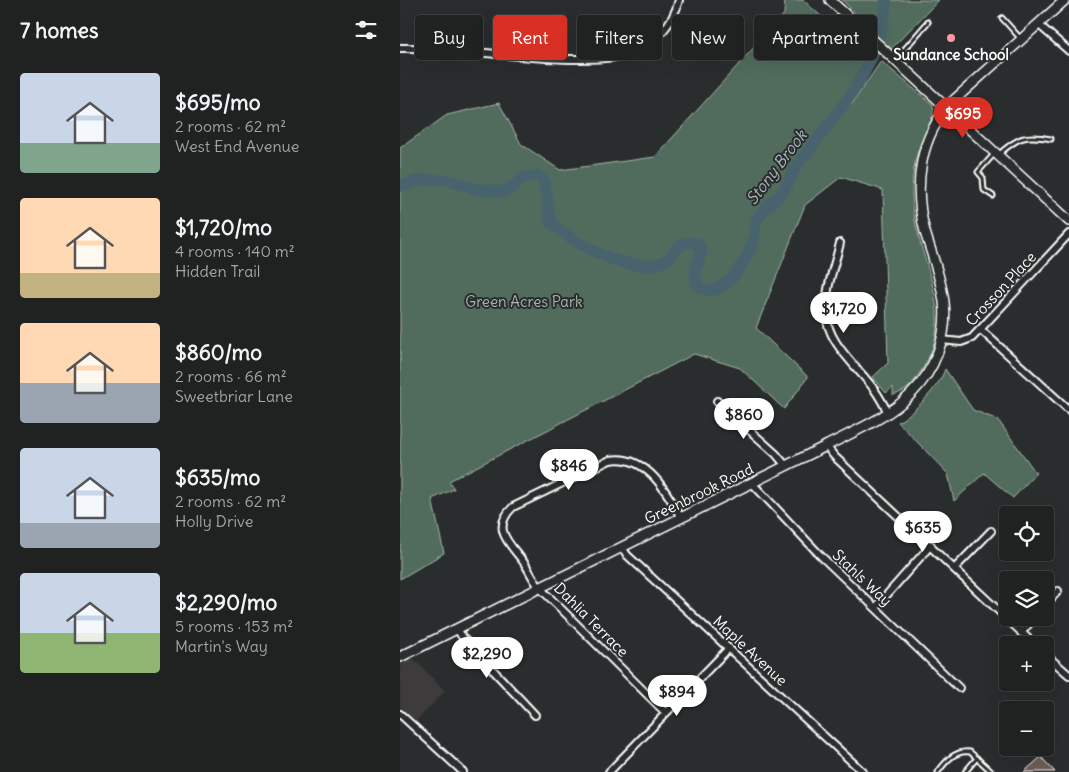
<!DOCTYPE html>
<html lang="en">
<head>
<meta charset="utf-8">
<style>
	body { margin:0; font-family:Delius,sans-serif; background:#282a2a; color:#f1f3f6; height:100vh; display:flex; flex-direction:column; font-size:19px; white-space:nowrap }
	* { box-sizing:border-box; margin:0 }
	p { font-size:16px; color:#a2a4a5 }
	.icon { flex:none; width:28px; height:28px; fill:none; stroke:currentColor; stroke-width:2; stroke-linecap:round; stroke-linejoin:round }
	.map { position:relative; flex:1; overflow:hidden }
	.details { display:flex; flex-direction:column; background:#202222; width:400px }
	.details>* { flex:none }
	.guide { position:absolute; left:15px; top:15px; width:475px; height:45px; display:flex; gap:10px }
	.controls { position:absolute; left:599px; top:506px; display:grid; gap:10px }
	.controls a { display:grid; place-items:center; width:55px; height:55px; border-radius:5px; background:#202222; box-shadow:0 5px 20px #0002,0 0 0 1px #3d3f40; font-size:25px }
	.price { position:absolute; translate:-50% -42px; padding:0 11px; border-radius:18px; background:#fff; color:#222; font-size:16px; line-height:32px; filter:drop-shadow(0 1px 2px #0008) }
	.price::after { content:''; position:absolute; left:50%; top:30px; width:15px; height:11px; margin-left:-8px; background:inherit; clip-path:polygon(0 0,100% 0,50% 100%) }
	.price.selected { background:#d93025; color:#fff }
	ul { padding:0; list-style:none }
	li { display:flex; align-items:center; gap:15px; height:125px; padding:0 20px }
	li span { display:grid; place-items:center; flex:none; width:140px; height:100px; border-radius:5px; color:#555 }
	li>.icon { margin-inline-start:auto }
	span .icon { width:60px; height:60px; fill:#fffc; stroke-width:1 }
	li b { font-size:21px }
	h2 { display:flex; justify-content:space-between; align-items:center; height:60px; padding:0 20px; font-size:21px }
	.chip { padding:0 18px; border-radius:5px; background:#202222; box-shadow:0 5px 20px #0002,0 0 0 1px #3d3f40; font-size:18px; line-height:45px }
	.chip.selected { background:#d93025; color:#fff }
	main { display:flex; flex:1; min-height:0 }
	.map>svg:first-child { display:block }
	.built { fill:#3e3b3a }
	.green { fill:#516c5c; stroke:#a8b6ae }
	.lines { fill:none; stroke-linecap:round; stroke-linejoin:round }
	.river { stroke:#4a646e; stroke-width:12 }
	.building { fill:#6e5d56; stroke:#fff }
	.lane-casing { stroke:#fff; stroke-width:7 }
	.street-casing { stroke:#fff; stroke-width:10 }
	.secondary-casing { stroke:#fff; stroke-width:12 }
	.lane { stroke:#2a2d2e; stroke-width:3 }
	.street { stroke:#2a2d2e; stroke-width:6 }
	.secondary { stroke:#2a2d2e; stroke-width:9 }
	.poi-dot { fill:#ff9aa2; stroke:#2a2d2e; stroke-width:2 }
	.labels { text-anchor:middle; stroke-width:4; stroke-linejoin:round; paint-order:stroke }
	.poi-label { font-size:15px; font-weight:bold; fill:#fff; stroke:#2a2d2e }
	.street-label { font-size:15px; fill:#fff; stroke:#2a2d2e }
	.park-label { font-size:15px; fill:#a8b6ae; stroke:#2a2d2e }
	.water-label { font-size:16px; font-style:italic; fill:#aeb9be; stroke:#2a2d2e }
</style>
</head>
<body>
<main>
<section class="details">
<h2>7 homes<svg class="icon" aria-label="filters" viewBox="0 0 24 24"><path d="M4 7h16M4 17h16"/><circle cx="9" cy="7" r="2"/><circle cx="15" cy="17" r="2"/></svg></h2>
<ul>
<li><span style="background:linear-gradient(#c9d6e8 70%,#7fa58c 0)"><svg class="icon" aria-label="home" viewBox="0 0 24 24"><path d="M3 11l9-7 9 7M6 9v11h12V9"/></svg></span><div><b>$695/mo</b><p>2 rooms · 62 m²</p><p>West End Avenue</p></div></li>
<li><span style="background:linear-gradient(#ffd9b3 75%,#c2b280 0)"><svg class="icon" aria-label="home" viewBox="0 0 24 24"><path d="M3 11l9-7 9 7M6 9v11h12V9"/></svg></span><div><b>$1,720/mo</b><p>4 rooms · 140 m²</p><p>Hidden Trail</p></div></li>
<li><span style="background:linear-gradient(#ffd9b3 60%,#9aa5b1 0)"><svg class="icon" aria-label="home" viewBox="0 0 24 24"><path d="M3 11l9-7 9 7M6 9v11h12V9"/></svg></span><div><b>$860/mo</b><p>2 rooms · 66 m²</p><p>Sweetbriar Lane</p></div></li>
<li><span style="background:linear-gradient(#c9d6e8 75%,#9aa5b1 0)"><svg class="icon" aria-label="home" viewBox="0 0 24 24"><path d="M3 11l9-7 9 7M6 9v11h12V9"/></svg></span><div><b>$635/mo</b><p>2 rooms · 62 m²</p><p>Holly Drive</p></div></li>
<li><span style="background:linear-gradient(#c9d6e8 60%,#8fb573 0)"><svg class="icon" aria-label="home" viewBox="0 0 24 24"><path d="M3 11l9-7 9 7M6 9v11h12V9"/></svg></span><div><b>$2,290/mo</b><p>5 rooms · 153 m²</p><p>Martin's Way</p></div></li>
</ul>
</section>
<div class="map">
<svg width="669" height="772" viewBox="0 0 669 772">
	<rect width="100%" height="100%" fill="#2a2d2e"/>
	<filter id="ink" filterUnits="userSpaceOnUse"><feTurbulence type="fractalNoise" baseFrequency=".02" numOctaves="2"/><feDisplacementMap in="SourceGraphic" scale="10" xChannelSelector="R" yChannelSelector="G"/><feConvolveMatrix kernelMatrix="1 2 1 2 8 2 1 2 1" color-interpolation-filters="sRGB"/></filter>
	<g filter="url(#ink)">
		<!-- built -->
		<path class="built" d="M13,658L45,691L16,721L0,707V664Z"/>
		<!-- green -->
		<path class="green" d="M385,0H403L471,61L450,103L452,104L481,61L533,105C536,118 523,135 519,148C514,162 512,178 512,193C512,255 562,310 521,371C512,384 509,391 493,395V387L486,393L473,377L488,363L483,190L441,177L405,205L356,328L408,377L384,409L340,368L294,354L49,481L54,489L32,499L44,553L0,579V148L47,115L99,103L121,144L160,170L255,157L384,14Z
			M442,0H539L491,49Z
			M545,369L573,410L598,420L636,473L613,498L584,473L554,501L548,474L498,422C513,414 540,386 545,369Z"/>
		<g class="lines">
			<!-- river -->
			<path class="river" d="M0,186L20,180H48L76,189L102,192L113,187L123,178L137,175L144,180L151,223C176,244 226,274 260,263C278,257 274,237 298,244L302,251C298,261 289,282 302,289C306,291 313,291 317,289C336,279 348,258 354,238C355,232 354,225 357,219C365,207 377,200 385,188C390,181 392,172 397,165C438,110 480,71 486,0"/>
		</g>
		<!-- building -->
		<path class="building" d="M641,757L655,772H624Z"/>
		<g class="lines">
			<!-- lane casing -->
			<g class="lane-casing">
				<path id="lane" d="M602,18L620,38
					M497,58L528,22
					M598,155C618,137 625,134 651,139
					M593,196L584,190L583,178L578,172L595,153
					M538,772C546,761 555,750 570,752L592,772
					M565,772L577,758"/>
			</g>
			<!-- street casing -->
			<g class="street-casing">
				<path id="street" d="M638,24L669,51
					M0,48C59,47 117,59 176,59C195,59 215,59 233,52C255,44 273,24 279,0
					M440,243C435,265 425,289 426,312C426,342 457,366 474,389C479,396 484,405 488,413
					M581,330L669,410
					M541,340L561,342L572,338L669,234
					M317,401L376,454L386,466
					M426,446L435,457L635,645
					M352,483L420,555L559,688
					M222,547L227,555L463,772
					M555,568L591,531
					M645,605L658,591
					M476,607L531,545
					M57,629L63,638L135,715
					M621,633L634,618
					M645,654L669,675
					M266,713L140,588C134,581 130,572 125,564C112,545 89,530 113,507L210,460C245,453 267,491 281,518
					M0,714L63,772
					M209,772L329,648"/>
			</g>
			<!-- secondary casing -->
			<g class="secondary-casing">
				<path id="secondary" d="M430,0L669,221
					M0,657L426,446C455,431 487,418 510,395C535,371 548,336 544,302C541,278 532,255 525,232C513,186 519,136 553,101L665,0"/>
			</g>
			<!-- lane -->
			<use href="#lane" class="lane"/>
			<!-- street -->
			<use href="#street" class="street"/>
			<!-- secondary -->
			<use href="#secondary" class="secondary"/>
		</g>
	</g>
	<!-- markers -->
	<circle class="poi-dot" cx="551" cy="38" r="5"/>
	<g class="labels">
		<!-- poi labels -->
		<g class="poi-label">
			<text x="551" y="60">Sundance School</text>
		</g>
		<!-- street labels -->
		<g class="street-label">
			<text transform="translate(601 289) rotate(-47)" y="5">Crosson Place</text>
			<text transform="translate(299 494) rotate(-26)" y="5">Greenbrook Road</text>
			<text transform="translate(462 578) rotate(43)" y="5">Stahls Way</text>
			<text transform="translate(191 620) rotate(45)" y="5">Dahlia Terrace</text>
			<text transform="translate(350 651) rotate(43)" y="5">Maple Avenue</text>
		</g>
		<!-- park labels -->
		<g class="park-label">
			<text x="124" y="307">Green Acres Park</text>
		</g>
		<!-- water labels -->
		<g class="water-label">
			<text transform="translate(376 167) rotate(-53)" y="6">Stony Brook</text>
		</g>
	</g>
</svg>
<div class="controls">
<a><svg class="icon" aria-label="locate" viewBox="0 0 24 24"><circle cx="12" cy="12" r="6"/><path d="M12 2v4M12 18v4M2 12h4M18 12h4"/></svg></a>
<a><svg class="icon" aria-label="layers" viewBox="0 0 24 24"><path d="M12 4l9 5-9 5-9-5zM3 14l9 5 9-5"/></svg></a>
<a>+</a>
<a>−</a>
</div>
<b class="price selected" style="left:563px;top:139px">$695</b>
<b class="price" style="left:444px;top:334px">$1,720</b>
<b class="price" style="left:344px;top:440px">$860</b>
<b class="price" style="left:169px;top:491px">$846</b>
<b class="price" style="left:523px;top:553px">$635</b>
<b class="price" style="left:87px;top:679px">$2,290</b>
<b class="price" style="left:277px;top:717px">$894</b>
<div class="guide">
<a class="chip">Buy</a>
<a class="chip selected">Rent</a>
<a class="chip">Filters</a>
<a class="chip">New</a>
<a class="chip">Apartment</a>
</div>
</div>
</main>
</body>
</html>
